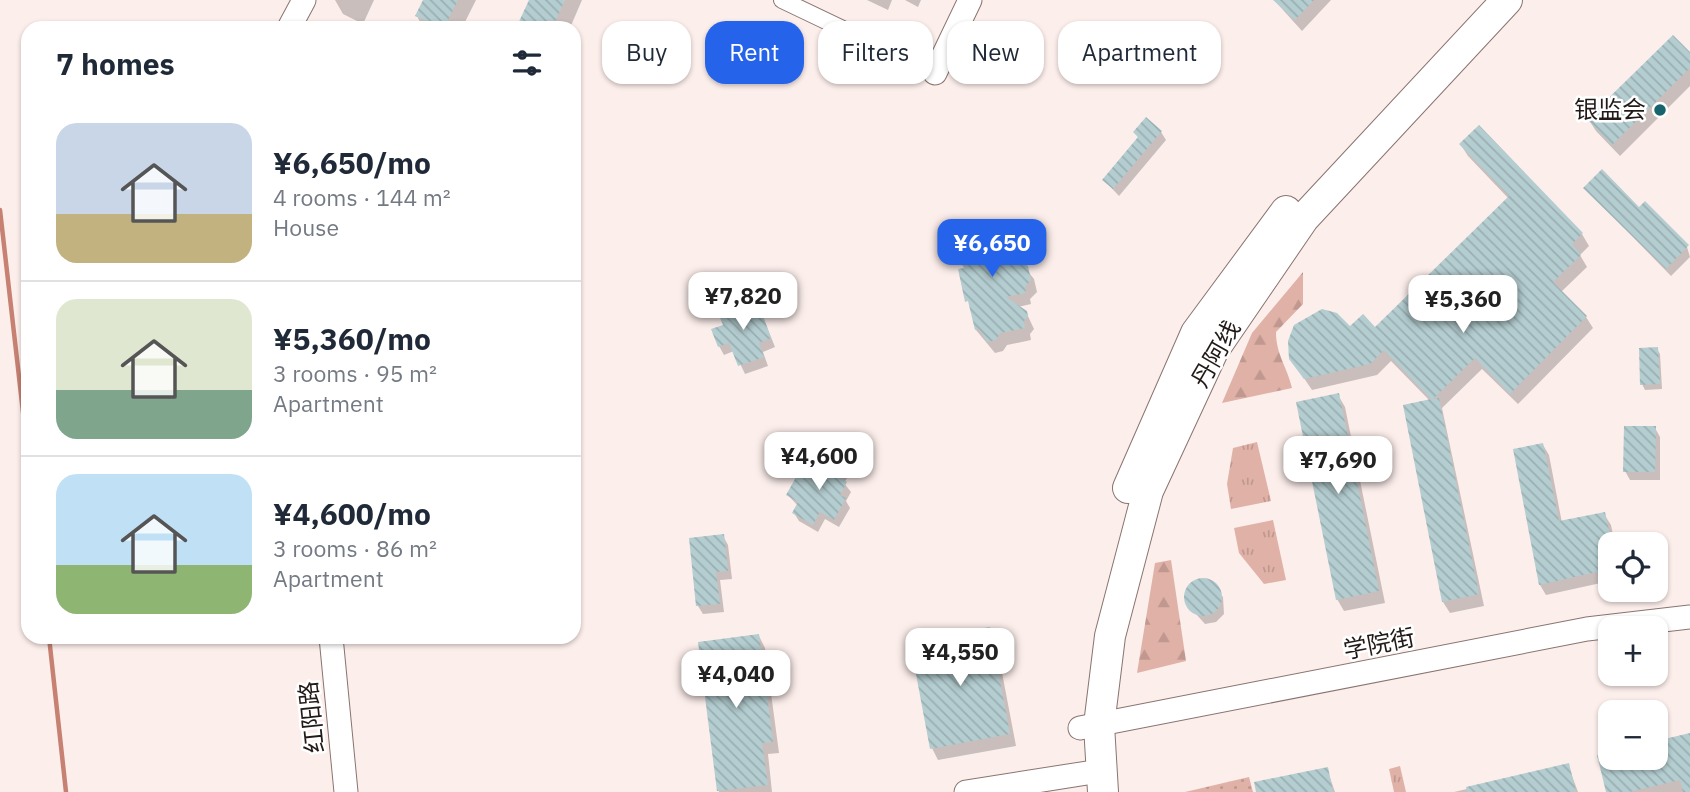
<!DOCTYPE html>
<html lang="en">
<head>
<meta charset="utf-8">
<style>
	body { margin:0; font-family:"IBM Plex Sans","Noto Sans SC",sans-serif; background:#f2f2f3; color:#1f2937; height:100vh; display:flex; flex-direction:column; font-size:26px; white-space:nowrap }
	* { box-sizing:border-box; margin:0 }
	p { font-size:23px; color:#747a83 }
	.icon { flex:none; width:38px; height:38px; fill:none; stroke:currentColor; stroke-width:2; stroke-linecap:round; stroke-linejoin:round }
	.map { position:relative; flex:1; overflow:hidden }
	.side { position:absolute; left:21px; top:21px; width:560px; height:623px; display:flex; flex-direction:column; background:#fff; border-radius:21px; box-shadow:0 2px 5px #0004 }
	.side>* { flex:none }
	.banner { position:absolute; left:602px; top:21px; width:665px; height:63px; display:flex; gap:14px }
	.fabs { position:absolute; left:1598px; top:532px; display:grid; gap:14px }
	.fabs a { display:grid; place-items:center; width:70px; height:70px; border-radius:14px; background:#fff; box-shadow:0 2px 5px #0004; font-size:35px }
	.price { position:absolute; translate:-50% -60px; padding:0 16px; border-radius:14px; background:#fff; color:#222; font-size:23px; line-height:46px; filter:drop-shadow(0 2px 4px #0008) }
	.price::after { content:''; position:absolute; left:50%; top:42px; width:21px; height:16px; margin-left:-10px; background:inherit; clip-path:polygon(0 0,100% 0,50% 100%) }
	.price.on { background:#2563eb; color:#fff }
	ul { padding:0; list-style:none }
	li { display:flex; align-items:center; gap:21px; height:175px; padding:0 35px }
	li+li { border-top:2px solid #e0e1e3 }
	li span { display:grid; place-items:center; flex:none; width:196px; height:140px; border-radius:21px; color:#555 }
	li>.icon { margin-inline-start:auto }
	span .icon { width:84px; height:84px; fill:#fffc; stroke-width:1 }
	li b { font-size:30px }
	h2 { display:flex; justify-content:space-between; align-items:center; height:84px; padding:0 35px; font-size:30px }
	.pill { padding:0 24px; border-radius:21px; background:#fff; box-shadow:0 2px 5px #0004; font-size:24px; line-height:63px }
	.pill.on { background:#2563eb; color:#fff }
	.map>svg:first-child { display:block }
	.grass { fill:url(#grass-tufts) }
	.forest { fill:url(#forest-firs) }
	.park { fill:url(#park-dots) }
	.shadow { fill:#0003 }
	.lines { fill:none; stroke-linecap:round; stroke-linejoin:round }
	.stream { stroke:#c68172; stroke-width:4.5 }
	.building { fill:url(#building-back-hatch) }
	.street-casing { stroke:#897470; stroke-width:18 }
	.secondary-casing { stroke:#897470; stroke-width:25 }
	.highway-casing { stroke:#897470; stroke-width:32 }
	.street { stroke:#fff; stroke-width:16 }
	.secondary { stroke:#fff; stroke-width:23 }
	.highway { stroke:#fff; stroke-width:30 }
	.poi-dot { fill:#16646c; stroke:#fff; stroke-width:2.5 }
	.labels { text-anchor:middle; stroke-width:5; stroke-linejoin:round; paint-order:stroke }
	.poi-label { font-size:24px; fill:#221a18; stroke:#fff; text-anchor:end }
	.street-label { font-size:24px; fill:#221a18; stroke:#fff }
</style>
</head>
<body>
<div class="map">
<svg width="1690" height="792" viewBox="0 0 1690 792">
	<defs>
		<pattern id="grass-tufts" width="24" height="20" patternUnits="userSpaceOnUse" patternTransform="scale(1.75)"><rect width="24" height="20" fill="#e0b2a7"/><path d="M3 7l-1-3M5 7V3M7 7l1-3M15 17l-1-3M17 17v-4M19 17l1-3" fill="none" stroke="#c0988f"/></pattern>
		<pattern id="forest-firs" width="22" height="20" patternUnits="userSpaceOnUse" patternTransform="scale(1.75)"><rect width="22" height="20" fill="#e0b2a7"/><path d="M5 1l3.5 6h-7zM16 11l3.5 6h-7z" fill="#c0988f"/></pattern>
		<pattern id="park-dots" width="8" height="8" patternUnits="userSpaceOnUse" patternTransform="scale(1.75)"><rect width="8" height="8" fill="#e0b2a7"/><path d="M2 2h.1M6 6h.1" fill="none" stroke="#c0988f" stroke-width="1.8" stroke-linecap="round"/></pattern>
		<pattern id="building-back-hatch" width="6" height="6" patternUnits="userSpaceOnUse" patternTransform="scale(1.75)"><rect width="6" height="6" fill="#b4cdd0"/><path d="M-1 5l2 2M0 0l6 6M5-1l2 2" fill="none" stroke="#9aafb2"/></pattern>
	</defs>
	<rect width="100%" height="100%" fill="#fceeeb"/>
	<!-- grass -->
	<path class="grass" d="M1257,442L1271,501L1231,509L1227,484L1233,448Z
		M1273,520L1286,580L1264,584L1239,553L1234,528Z
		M1400,766L1406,792H1394L1389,769Z"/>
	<!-- forest -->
	<path class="forest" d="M1303,272V304L1276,332C1276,355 1287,366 1292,388L1222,403L1252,333Z
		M1171,560L1186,661L1137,673L1155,563Z"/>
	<!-- park -->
	<path class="park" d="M1249,777L1253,792H1185Z"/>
	<!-- shadow -->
	<path class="shadow" d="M335,0H374L363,24L343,14Z
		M425,0H476L462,28H423L417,16Z
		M531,0H582L570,28H518Z
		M867,0H892L888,10Z
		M905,0H921L918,7Z
		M1274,0H1331L1302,31Z
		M1690,54V86L1620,156L1596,131L1589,120Z
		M1479,128L1582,234L1589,246L1580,255L1587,267L1561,292L1586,317L1593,328L1518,404L1482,369L1442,408L1484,606L1450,613L1443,602L1430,401L1391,361L1377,375L1312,390L1291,359L1350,329H1375L1509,199L1468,156L1461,145Z
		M1135,132H1161L1166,140L1119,196L1104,180L1139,139Z
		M1585,188L1639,209L1687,247L1690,257L1671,276Z
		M1011,233L1022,264L1034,279L1037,292L1030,299L1031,304L1018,307L1026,312L1034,329L1030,334L1031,340L1007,345L1003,351L995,353L976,330L967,269L985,236Z
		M761,312L775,347L763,352L768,366L745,374L734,351L724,355L719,346Z
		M1657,349L1660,354L1662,389L1645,390L1642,384Z
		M1338,395L1345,407L1385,603L1344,611L1337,599Z
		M1655,428L1660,437V480H1630L1625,471Z
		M1543,445L1549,455L1562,523L1604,514L1611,525L1615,544H1610V581L1546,595L1540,585Z
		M844,466L849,475L844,483L851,492L846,501L850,508L839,527L825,519L818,532L799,521L794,513L798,506L788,495Z
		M723,536L728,545L732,579L720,580L724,612L703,614L698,606Z
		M1198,580L1209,581L1223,597L1224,614L1216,622L1205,624L1186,603L1188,586Z
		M989,629L996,641L1016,746L938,760L932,748Z
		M759,636L765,648L779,753L768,754L772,792H719L700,644Z
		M1690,735V792H1608L1610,754V758H1656V743Z
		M1568,765L1578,792H1454Z
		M1327,769L1335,792H1258Z"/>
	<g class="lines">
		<!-- stream -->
		<path class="stream" d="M0,210L28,456
			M49,637L66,792"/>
	</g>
	<!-- building -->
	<path class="building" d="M423,0H458L444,28L415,16Z
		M529,0H565L552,28H516Z
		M1273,0H1314L1295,20Z
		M1673,35L1690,52V68L1612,145L1587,119Z
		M1146,117L1162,131L1113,189L1102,180L1138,137L1133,132Z
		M1479,125L1583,233L1572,244L1581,255L1553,282L1587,316L1510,394L1475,358L1433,399L1439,398L1479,594L1442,602L1403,405L1431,399L1384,350L1370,364L1304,379L1289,359L1288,341L1294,325L1322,309L1337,313L1350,326L1363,314L1375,327L1509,196L1459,144Z
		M1602,169L1639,207L1645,201L1689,245L1666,269L1583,188Z
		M1001,223L1012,232L1018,260L1028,266L1031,280L1025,287L1026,293L1006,297L1027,311L1028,316L1024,321L1025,328L1000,333L996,340L987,342L979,329L975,330L968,301L965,302L958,269L964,268L957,255L960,248L958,239L962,238L961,232L965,226L972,224L985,233L990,225Z
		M750,301L755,312L761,310L771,338L759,343L764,357L738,366L729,343L718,347L711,329L723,325L718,313Z
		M1658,347L1660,384L1640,385L1639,348Z
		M1339,393L1379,591L1336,600L1296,402Z
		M1624,426H1656L1655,472H1623Z
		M1543,443L1559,521L1605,512L1612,544L1610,569L1539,585L1513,449Z
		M827,454L846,465L838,477L847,482L840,495L846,498L834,520L820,512L813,525L792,513L798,502L786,495L800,470L814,478Z
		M724,534L728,571L716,572L720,604L696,606L689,538Z
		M1184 597a19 19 0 1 1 38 0a19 19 0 1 1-38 0Z
		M990,627L1010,734L930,749L910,642Z
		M759,634L773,742L762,743L768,785L717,791L698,642Z
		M1690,733V792H1683L1680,780L1629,792H1606L1597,755L1610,752V758H1656V741Z
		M1569,763L1576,792H1467L1466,787Z
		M1328,767L1333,792H1256L1254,782Z"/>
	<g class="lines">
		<!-- street casing -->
		<g class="street-casing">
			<path id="street" d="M782,0L935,73"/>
		</g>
		<!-- secondary casing -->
		<g class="secondary-casing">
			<path id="secondary" d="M289,28L304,0
				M935,73L970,0
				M331,637L346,792
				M1080,728L1587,629L1690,617
				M966,792L1100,771"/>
		</g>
		<!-- highway casing -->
		<g class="highway-casing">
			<path id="highway" d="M1128,488L1196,333L1286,211
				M1103,792L1099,725L1110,636L1148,491L1213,351L1304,218L1507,0"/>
		</g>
		<!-- street -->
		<use href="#street" class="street"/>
		<!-- secondary -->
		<use href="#secondary" class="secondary"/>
		<!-- highway -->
		<use href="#highway" class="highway"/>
	</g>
	<!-- markers -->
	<circle class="poi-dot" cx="1660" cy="110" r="7"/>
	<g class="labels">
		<!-- poi labels -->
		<g class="poi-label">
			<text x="1646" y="118">银监会</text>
		</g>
		<!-- street labels -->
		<g class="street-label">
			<text transform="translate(1216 354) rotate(-60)" y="8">丹阿线</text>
			<text transform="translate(1379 644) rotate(-11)" y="8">学院街</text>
			<text transform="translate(312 717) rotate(-96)" y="8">红阳路</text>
		</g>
	</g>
</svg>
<div class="fabs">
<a><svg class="icon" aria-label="locate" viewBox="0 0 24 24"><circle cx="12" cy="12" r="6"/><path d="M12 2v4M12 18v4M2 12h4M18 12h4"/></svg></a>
<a>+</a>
<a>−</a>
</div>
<b class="price on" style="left:992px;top:279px">¥6,650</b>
<b class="price" style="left:743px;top:332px">¥7,820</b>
<b class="price" style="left:1463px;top:335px">¥5,360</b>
<b class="price" style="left:819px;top:492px">¥4,600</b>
<b class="price" style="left:1338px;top:496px">¥7,690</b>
<b class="price" style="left:960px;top:688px">¥4,550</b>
<b class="price" style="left:736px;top:710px">¥4,040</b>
<div class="banner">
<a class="pill">Buy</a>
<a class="pill on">Rent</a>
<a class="pill">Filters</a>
<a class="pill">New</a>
<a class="pill">Apartment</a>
</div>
<section class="side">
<h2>7 homes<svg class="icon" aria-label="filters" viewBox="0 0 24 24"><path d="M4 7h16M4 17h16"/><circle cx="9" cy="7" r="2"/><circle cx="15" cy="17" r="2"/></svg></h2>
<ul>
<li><span style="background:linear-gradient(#c9d6e8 65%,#c2b280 0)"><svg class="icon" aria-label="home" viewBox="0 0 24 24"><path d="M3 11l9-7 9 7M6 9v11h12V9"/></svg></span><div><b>¥6,650/mo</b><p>4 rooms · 144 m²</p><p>House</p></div></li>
<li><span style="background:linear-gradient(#dfe7d0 65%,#7fa58c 0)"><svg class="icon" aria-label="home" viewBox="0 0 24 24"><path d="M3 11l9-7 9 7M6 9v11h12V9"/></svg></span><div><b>¥5,360/mo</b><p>3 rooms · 95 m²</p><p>Apartment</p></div></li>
<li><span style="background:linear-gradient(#bfe0f5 65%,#8fb573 0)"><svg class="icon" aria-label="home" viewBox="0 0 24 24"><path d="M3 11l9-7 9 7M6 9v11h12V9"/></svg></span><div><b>¥4,600/mo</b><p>3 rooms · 86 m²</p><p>Apartment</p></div></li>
</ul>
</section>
</div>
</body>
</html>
